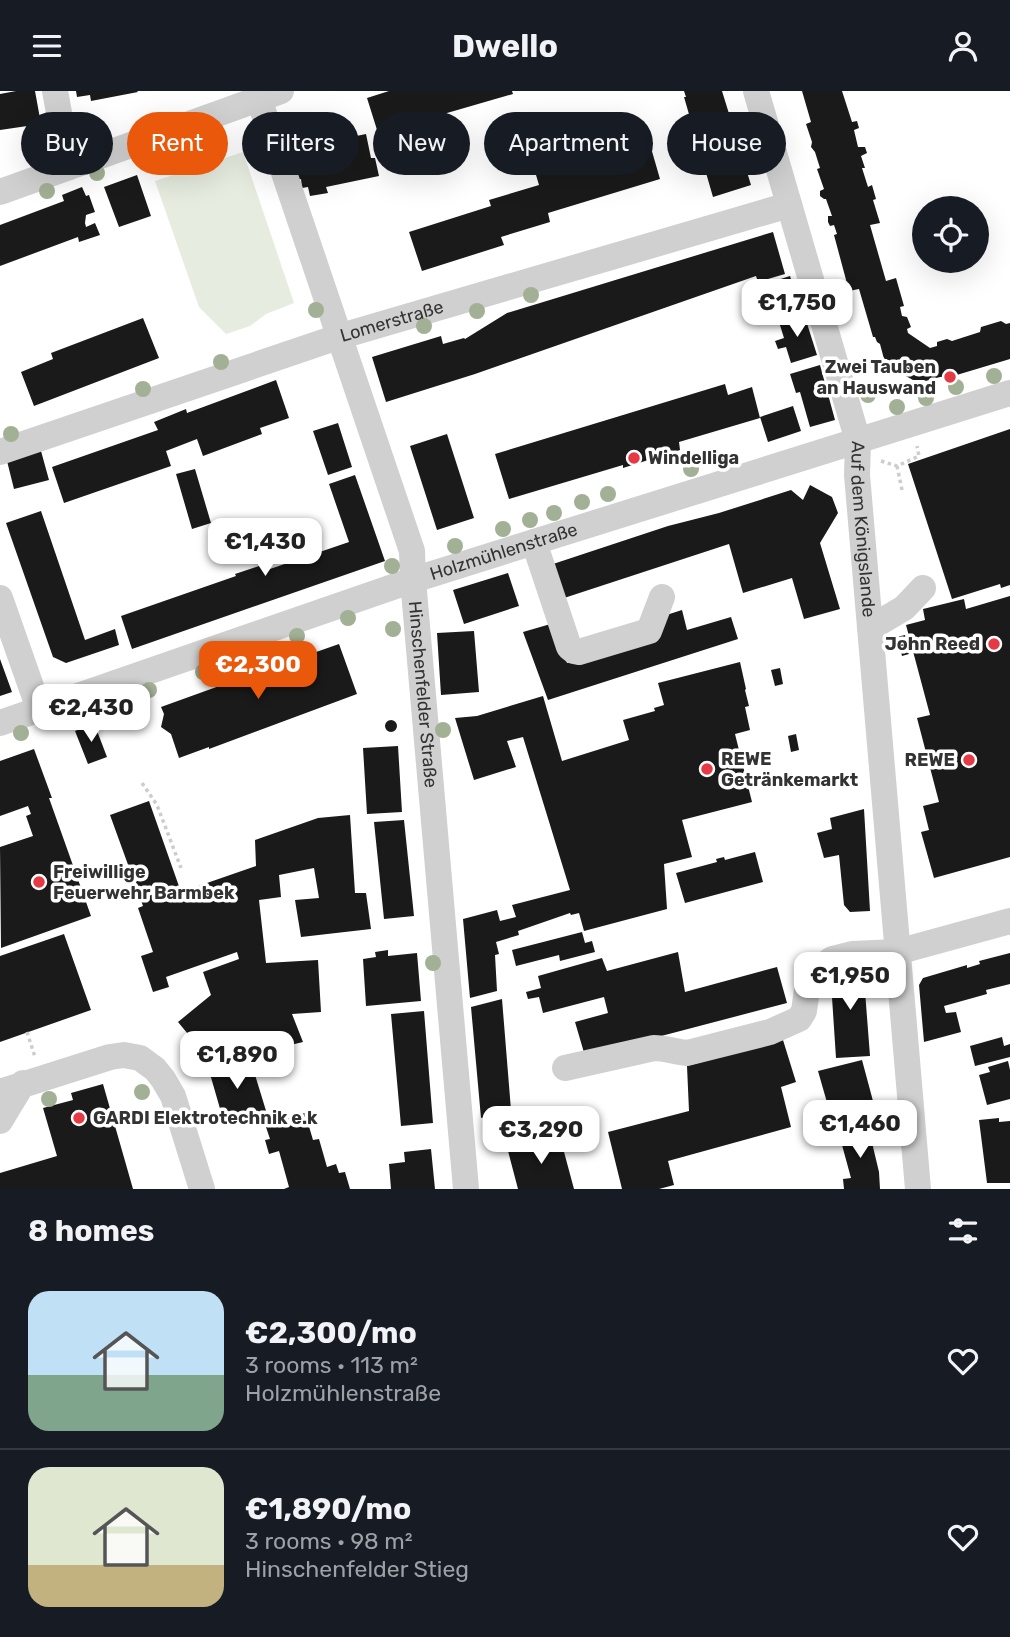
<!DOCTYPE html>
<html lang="en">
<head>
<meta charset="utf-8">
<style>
	body { margin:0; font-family:Rubik,sans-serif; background:#20242c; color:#f1f3f6; height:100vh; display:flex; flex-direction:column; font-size:26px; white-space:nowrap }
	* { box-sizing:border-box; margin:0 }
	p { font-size:23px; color:#9ea1a6 }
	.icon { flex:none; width:38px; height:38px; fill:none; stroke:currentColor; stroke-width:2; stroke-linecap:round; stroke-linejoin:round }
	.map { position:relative; height:1098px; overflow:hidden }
	.side { display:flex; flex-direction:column; background:#171b24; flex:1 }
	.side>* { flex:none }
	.guide { position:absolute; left:21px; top:21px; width:970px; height:63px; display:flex; gap:14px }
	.buttons { position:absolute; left:912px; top:105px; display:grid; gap:14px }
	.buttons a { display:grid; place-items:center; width:77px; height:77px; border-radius:50%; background:#171b24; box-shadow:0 7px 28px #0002; font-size:35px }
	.price { position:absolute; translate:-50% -60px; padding:0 16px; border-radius:14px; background:#fff; color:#222; font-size:23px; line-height:46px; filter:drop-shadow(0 2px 4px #0008) }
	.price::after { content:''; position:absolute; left:50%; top:42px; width:21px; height:16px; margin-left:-10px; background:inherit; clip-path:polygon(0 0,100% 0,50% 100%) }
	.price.selected { background:#ea580c; color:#fff }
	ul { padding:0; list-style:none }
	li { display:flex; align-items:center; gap:21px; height:175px; padding:0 28px }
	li+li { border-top:2px solid #363941 }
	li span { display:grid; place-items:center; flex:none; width:196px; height:140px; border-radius:21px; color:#555 }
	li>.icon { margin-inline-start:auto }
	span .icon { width:84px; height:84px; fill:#fffc; stroke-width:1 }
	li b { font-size:30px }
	h2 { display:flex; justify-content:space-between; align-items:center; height:84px; padding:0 28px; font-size:30px }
	.chip { padding:0 24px; border-radius:32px; background:#171b24; box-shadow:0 7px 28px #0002; font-size:24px; line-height:63px }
	.chip.selected { background:#ea580c; color:#fff }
	header { display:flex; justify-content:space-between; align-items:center; height:91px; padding:0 28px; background:#171b24; font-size:32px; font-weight:700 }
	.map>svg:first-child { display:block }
	.green { fill:#e6ecdf }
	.building { fill:#1a1a1a }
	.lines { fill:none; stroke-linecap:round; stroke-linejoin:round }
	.path { stroke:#cdcdcd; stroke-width:3.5; stroke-dasharray:3.5 3.5; stroke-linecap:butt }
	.minor { stroke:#d0d0d0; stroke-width:26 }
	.tree { fill:#a2b095 }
	.poi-dot { fill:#e63946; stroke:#fff; stroke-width:2.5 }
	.labels { text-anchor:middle; stroke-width:7; stroke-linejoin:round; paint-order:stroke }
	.street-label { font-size:18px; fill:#333; stroke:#fff }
	.poi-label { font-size:18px; font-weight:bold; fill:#333; stroke:#fff; text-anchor:start }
</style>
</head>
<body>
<header><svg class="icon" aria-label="menu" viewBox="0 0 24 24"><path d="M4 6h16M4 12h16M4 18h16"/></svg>Dwello<svg class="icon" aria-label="person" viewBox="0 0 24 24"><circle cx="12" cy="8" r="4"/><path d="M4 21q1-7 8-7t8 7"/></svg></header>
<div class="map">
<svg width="1010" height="1098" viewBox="0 0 1010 1098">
	<rect width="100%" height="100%" fill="#fff"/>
	<!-- green -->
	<path class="green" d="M243,61L294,212L266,223L250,235L226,243L199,216L155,90Z"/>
	<!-- building -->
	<path class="building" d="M16,0H35L41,33L0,39V3Z
		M76,0H137L138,1L91,10L90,4L77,6Z
		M389,0H512L513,3L378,42L367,7Z
		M684,0H722L751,94L713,106L684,6H686Z
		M802,0H842L852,31L857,30L859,37L854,39L858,56H865L867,62L861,65L865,77H862L868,96L872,94L876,108L873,109L880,132L870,134L886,190L896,187L904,215L900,216L902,225L907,226L911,236L907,238L908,242L930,257L937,255V251L947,248L952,250L980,241L981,236L1001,230L1006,233L1010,232V268L950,286H940L926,290L924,289H913L893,278V276L888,274L887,268H884L880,253L877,251L875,246H873L859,198L849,200L834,144L837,143L834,134L830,135L828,131V125H832L826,108H824L820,105V100L824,98L817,78L820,77L815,61L811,56L812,51L806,33L811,31Z
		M366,43L371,67H375L379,85L326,96L328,102L310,105L308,96L302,97L301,88L298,89L294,73L297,72L294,58Z
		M649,50L660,88L548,122L550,131L501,146L504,154L422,180L409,141L491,115L489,109L539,94L536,84Z
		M137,84L151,125L119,136L104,96Z
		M82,96L86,105L89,104L95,121L86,124L85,132L86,136L95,132L100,144L79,151L78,146L0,175V134L64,110L62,104Z
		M773,141L785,183L758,191L756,185L475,283L386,311L372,266L441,245L443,253L464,247L465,248L507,222Z
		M790,185L801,221L773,229L762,194Z
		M804,223L817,264L791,272L786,256L778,258L775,250L784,247L779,231Z
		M143,227L159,267L34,315L21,281L53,268L51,262Z
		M820,274L835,329L810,336L800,301L796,302L790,283Z
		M276,289L289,327L260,337L262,343L203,365L197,348L166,360L171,375L64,412L52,376L158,339L154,331L186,318L187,322Z
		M725,293L728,304L752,296L760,327L679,351L680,359L623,377V374L509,408L495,363Z
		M793,315L801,340L768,351L760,326Z
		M338,332L352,376L328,384L313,340Z
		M1010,338V494L1001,497L1000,493L952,508L908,373Z
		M447,343L474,427L437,439L410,355Z
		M41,360L49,389L14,398L7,370Z
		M195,378L211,432L192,438L176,383Z
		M355,384L385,470L132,558L121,525L236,485L235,483L265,473L267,479L349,451L329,393Z
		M810,394L832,406L838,422L820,452L840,518L804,528L792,487L743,502L729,453L558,509L547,475L668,435L719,422L791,399L803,409Z
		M41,420L85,549L115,538L119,554L66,572L53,566L6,432Z
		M508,482L519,515L464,533L453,499Z
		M1010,505V766L934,787L921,741L929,739L923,715L939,711L917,627L930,624L906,534L925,529L923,518L964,508L966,518Z
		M682,519L687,539L731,526L738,548L548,609L523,541L554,532L567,572L654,546L657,527Z
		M474,540L479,601L441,604L437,542Z
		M905,544L909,563L902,565L897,546Z
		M339,553L357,603L209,658V656L179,667L171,643L161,636L164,623L161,616L222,594L226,587L233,590L236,589L241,581L247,585L252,583L256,576L263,580L267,578L270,570L279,574Z
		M0,568L12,601L0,605Z
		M740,571L746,598L745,599L749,615L745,616L750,639L735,643L752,711L682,729L692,766L664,773L667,818L584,840L579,822L571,824L570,822L518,840L519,844L496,851L499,863L495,864L497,900L470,907L463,828L497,819L500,830L516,826L512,814L570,799L523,646L507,650L516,676L474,689L455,627L477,625L543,605L562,670L629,649L623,629L655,620L654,617L664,614L658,592Z
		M780,577L783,593L775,595L771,579Z
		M385 635a6 6 0 1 1 12 0a6 6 0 1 1-12 0Z
		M94,632L107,666L88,673L75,640Z
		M796,643L799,659L791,661L788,645Z
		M398,655L402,721L367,723L363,657Z
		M34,658L52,707H49L91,825L1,857L0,756L33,745L26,725L31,723L28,715L0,725V670Z
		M149,710L181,801L256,775L255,749L318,727L350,724L355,802H366L371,838L301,846L295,809L319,807L314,777L279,784L281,806L259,809L266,872L318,869L321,921L292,923L303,951L249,964L245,947L202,960L178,931L211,904L203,881L239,868L237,861L166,886L169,896L153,901L141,865L153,861L138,817L143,815L110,724Z
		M864,718L870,820L850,821L844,814L839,764L824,767L817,742L832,738L830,727Z
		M404,729L414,825L384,828L374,731Z
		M755,761L763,791L685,812L676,782L717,771L716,768L724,766L725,769Z
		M582,841L585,852L592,850L595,861L560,870L559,864L516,875L512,859Z
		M64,843L91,919L0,951V865Z
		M388,859V865L417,862L421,910L366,915L363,868L376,866L375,861Z
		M678,861L685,901L777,876L787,912L585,965L575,931L608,922L604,906L543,922L539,906L528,908L526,901L541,897L538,885L602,867L607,880Z
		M1010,862V893L986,899L987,903L944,915L946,922L956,921L961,941L924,951L919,894L923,887L967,874V877L980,873L979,870Z
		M863,874L870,965L836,967L830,876Z
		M502,908L511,1019L481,1027L471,916Z
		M424,920L433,1032L401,1035L391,923Z
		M1002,946L1004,955L1010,953V966L975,975L970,955Z
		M783,949L796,991L781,996L791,1036L668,1070L674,1094L659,1098H622L608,1041L689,1020L687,975Z
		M249,964L267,1023L225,1035L208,976Z
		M862,969L873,1010L830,1022L818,980Z
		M1008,970L1010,979V1008L987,1014L979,984L990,981L988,976Z
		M103,993L133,1098H0V1082L57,1065L43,1017L73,1009L71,1002Z
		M305,1022L313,1049L319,1048L327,1076L336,1073L339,1082L345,1081L350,1098H284L289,1096L279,1060L269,1063L265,1049L270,1048L265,1033Z
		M999,1027V1031L1010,1030V1092H987L979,1029Z
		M868,1035L879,1081L880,1098H844L843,1088L851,1087L839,1043Z
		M560,1046L574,1098H518L508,1060Z
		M431,1058L435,1098H391L389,1073L405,1071L404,1061Z"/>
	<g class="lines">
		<!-- path -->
		<path class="path" d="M881,370L897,375L919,365L917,355
			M897,375L902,399
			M142,692L157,714L181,777
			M27,941L35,966"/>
		<!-- minor -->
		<g class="minor">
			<path d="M55,0L69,76"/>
			<path id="s1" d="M756,0L858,350L857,384L918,1098"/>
			<path id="s2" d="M259,8L412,460L413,489L466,1098"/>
			<path d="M0,101L281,0"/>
			<path id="s3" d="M0,361L338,246L789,114"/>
			<path d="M534,451L569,556L574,560L579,561L649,540L662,506"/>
			<path d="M0,507L39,618"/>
			<path d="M870,537L904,517L923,497"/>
			<path id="s4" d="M0,632L413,489L1010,302"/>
			<path d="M565,977L654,957C666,957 675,961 687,962L770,941L799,928L804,920L807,899L815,881L832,868L852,863L897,861L1010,830"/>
			<path d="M0,1001L110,966L124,964L140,967L155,978L163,988L173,1005L202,1098"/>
			<path d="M0,1030L23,992"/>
		</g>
	</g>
	<!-- trees -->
	<g class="tree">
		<circle cx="192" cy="47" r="8"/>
		<circle cx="144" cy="65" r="8"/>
		<circle cx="97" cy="82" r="8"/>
		<circle cx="47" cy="100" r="8"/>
		<circle cx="531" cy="204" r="8"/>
		<circle cx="316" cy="219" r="8"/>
		<circle cx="477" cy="220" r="8"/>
		<circle cx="424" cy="235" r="8"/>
		<circle cx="221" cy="271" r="8"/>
		<circle cx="994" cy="285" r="8"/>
		<circle cx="956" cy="296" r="8"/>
		<circle cx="143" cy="298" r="8"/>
		<circle cx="868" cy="304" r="8"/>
		<circle cx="926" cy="307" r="8"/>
		<circle cx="897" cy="316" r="8"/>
		<circle cx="11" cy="343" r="8"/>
		<circle cx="719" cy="369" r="8"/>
		<circle cx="691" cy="378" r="8"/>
		<circle cx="608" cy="403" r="8"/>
		<circle cx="582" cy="411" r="8"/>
		<circle cx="554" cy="422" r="8"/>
		<circle cx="530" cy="429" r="8"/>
		<circle cx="503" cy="438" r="8"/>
		<circle cx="455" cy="455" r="8"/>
		<circle cx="392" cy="475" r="8"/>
		<circle cx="348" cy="527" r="8"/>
		<circle cx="393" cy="538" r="8"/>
		<circle cx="297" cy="545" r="8"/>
		<circle cx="245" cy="565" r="8"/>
		<circle cx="203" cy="581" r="8"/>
		<circle cx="149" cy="599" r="8"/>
		<circle cx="62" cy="626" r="8"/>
		<circle cx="443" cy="639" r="8"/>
		<circle cx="21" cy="642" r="8"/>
		<circle cx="433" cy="872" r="8"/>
		<circle cx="142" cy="1001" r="8"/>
		<circle cx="49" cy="1008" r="8"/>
	</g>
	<!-- markers -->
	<g class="poi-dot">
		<circle cx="950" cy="286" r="7"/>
		<circle cx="634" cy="367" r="7"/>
		<circle cx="994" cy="553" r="7"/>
		<circle cx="969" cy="669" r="7"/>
		<circle cx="707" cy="678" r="7"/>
		<circle cx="39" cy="791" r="7"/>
		<circle cx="79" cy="1027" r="7"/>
	</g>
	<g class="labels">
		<!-- street labels -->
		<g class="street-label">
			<text dy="6" stroke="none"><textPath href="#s3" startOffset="413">Lomerstraße</textPath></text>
			<text dy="6" stroke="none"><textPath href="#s1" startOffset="453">Auf dem Königslande</textPath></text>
			<text dy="6" stroke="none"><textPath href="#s4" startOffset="532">Holzmühlenstraße</textPath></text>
			<text dy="6" stroke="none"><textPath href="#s2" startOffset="621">Hinschenfelder Straße</textPath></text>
		</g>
		<!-- poi labels -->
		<g class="poi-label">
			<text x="936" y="282" text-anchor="end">Zwei Tauben<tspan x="936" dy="21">an Hauswand</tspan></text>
			<text x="648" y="373">Windelliga</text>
			<text x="980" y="559" text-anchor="end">John Reed</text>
			<text x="721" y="674">REWE<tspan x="721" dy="21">Getränkemarkt</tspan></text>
			<text x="955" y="675" text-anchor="end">REWE</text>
			<text x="53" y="787">Freiwillige<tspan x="53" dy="21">Feuerwehr Barmbek</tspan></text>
			<text x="93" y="1033">GARDI Elektrotechnik e.k</text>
		</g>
	</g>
</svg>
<div class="buttons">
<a><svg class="icon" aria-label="locate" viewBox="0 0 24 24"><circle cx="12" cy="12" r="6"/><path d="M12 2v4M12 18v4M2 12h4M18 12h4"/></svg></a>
</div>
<b class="price" style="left:797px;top:248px">€1,750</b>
<b class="price" style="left:265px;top:487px">€1,430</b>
<b class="price selected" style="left:258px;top:610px">€2,300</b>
<b class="price" style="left:91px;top:653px">€2,430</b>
<b class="price" style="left:850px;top:921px">€1,950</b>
<b class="price" style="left:237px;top:1000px">€1,890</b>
<b class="price" style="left:860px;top:1069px">€1,460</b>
<b class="price" style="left:541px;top:1075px">€3,290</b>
<div class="guide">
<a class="chip">Buy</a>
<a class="chip selected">Rent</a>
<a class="chip">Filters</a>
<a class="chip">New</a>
<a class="chip">Apartment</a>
<a class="chip">House</a>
</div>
</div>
<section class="side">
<h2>8 homes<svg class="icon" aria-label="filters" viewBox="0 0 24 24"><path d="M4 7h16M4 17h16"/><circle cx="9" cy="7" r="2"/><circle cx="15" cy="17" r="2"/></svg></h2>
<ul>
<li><span style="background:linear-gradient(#bfe0f5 60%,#7fa58c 0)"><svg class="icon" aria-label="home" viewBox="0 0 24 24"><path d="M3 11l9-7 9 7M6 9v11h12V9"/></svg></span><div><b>€2,300/mo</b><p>3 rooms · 113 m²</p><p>Holzmühlenstraße</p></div><svg class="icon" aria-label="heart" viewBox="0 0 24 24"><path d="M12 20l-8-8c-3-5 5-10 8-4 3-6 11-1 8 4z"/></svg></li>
<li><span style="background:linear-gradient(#dfe7d0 70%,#c2b280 0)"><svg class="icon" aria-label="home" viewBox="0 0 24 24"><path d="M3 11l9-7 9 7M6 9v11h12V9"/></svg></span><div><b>€1,890/mo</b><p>3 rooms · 98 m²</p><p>Hinschenfelder Stieg</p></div><svg class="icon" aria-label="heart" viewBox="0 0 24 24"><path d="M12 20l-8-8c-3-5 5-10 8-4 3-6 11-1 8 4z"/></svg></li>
</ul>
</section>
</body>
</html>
